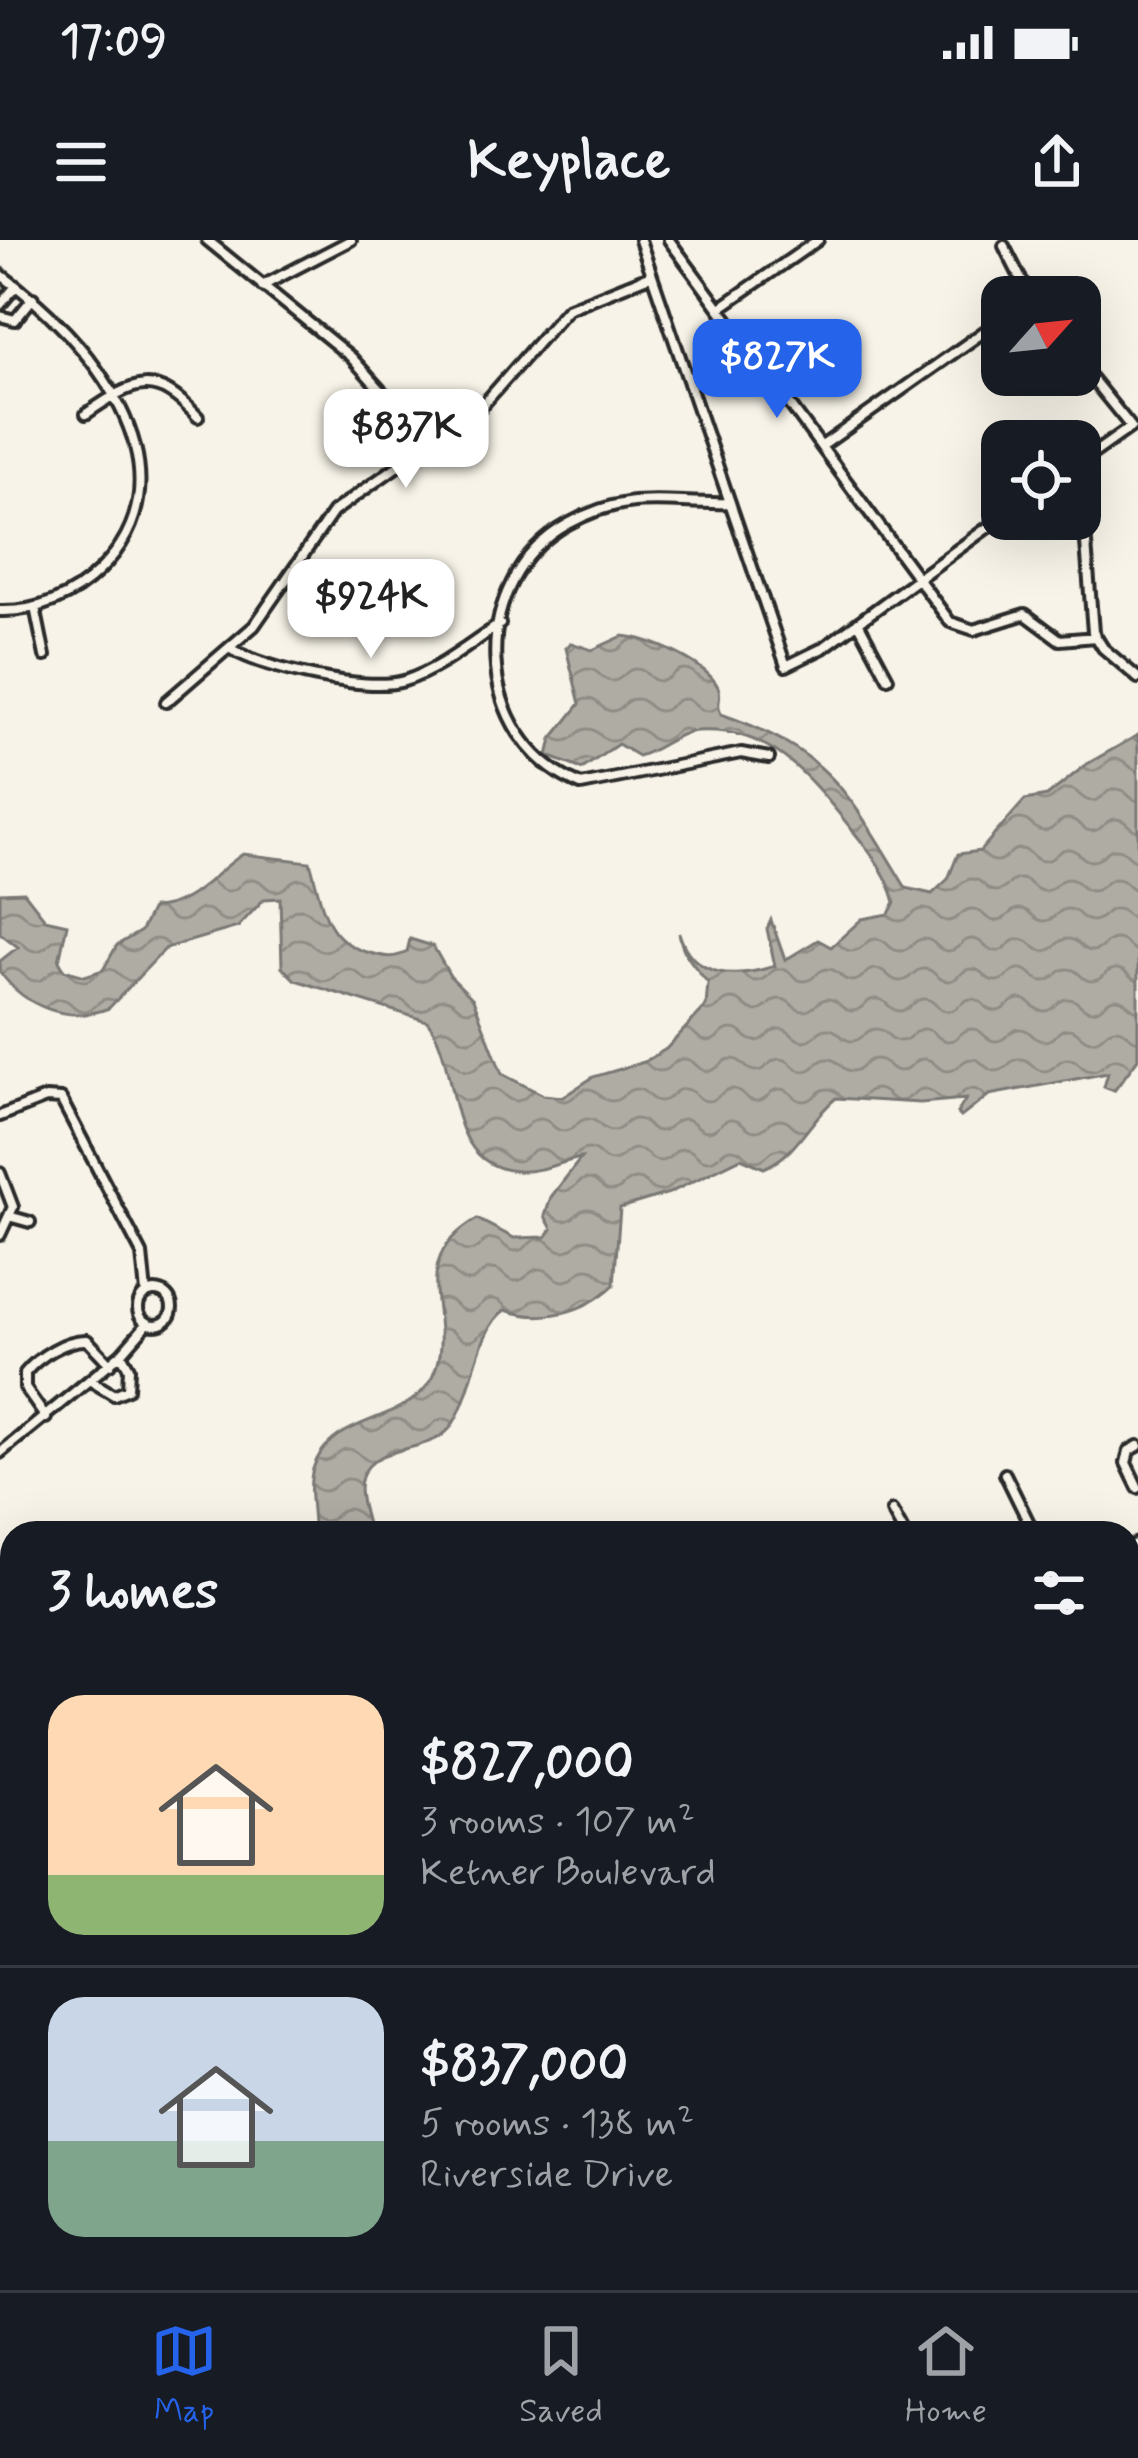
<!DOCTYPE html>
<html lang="en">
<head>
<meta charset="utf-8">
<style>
	body { margin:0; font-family:Mynerve,sans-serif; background:#20242c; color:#f1f3f6; height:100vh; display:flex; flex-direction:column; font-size:45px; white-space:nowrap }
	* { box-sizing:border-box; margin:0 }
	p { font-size:39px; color:#9ea1a6 }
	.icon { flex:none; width:66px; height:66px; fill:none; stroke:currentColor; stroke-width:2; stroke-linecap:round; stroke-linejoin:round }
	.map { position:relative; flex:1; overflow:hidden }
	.details { position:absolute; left:0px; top:1281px; width:1140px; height:771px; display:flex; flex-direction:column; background:#171b24; border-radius:36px 36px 0 0; box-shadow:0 12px 48px #0002 }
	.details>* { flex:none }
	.needle { width:78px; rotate:63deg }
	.fabs { position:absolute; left:981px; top:36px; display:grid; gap:24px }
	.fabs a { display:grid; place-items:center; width:120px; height:120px; border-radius:24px; background:#171b24; box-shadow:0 12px 48px #0002; font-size:60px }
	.price { position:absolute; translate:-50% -102px; padding:0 27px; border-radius:24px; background:#fff; color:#222; font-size:39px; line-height:78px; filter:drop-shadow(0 3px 6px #0008) }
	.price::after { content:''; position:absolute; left:50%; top:72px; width:36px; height:27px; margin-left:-18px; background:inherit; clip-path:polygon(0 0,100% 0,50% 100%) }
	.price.current { background:#2563eb; color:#fff }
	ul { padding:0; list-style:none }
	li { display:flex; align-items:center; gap:36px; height:300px; padding:0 48px }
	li+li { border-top:3px solid #363941 }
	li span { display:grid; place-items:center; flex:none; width:336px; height:240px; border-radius:36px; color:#555 }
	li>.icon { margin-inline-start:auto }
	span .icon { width:144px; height:144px; fill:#fffc; stroke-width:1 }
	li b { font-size:51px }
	h2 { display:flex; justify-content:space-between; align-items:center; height:144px; padding:0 48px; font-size:51px }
	.status { display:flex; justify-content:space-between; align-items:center; height:84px; padding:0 60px; background:#171b24; direction:ltr }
	.status svg { height:33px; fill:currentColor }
	header { display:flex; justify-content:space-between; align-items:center; height:156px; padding:0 48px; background:#171b24; font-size:54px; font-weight:700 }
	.dock { display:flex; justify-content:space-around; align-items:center; height:168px; border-top:3px solid #363941; background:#171b24; font-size:33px; color:#9ea1a6 }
	.dock a { display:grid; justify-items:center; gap:6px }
	.dock .current { color:#2563eb }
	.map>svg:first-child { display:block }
	.water { fill:url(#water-waves); stroke:#7a7874; stroke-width:3 }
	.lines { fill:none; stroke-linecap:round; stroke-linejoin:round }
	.street-casing { stroke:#2b2b2b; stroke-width:16 }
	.secondary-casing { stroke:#2b2b2b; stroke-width:20 }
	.street { stroke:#f7f3e8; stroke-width:8 }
	.secondary { stroke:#f7f3e8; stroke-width:10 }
	.rail { stroke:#2b2b2b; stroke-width:3 }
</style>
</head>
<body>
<div class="status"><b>17:09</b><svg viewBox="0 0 49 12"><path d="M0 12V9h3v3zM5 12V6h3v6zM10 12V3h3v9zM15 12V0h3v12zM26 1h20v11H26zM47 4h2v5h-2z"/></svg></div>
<header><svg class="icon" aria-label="menu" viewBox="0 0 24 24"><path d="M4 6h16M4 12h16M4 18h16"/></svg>Keyplace<svg class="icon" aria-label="share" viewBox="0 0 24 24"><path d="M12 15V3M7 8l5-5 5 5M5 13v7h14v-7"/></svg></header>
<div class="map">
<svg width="1138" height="2050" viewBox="0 0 1138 2050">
	<defs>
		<pattern id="water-waves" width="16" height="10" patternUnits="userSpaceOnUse" patternTransform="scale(3)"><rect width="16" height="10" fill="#afaca4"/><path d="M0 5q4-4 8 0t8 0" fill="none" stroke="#8f8c86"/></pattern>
	</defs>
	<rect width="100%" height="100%" fill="#f7f3e8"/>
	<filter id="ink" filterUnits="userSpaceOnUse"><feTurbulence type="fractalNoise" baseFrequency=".00833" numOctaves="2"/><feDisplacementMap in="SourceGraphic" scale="24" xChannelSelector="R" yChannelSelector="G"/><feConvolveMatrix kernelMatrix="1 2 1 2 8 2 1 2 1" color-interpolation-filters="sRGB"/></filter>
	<g filter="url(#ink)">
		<!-- water -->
		<path class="water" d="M623,396C648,398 706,422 718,447C723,459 715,463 721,474C831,512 848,553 906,648L932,654L948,639L958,614L980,611L1025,560L1047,556L1087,524L1138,495V819L1114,851L1104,847L1108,833L989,855L961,877L957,873L966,859L920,863L836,858C808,881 799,913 764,928L741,918L669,953L620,968L614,1045C584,1073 543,1083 505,1070C476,1089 474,1156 450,1188C428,1215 375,1202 362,1237C356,1252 366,1277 369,1293H313C314,1273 307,1248 313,1229C332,1169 418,1187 436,1128C454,1072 404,1021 477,979L514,998L546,997L552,989L545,976L551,957L581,918C561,922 538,933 517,931C440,925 462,824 427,781L295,740L282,727L280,658L264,659L238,687L166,708L109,768C68,784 25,767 0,732V721L18,707L0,693V653L24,652L45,679L67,684L59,721L64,730L85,736L103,730L117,705L141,691L152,668C192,667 212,634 243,614L310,622C322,662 323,701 370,713C384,717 394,719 407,712L410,699L433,706L450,736L473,759L502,834L543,855L563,857L593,837L644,822L666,809L706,766L708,743C695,726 682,715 679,693C693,740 737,738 775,726L767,689L771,680L785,720L818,700L831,707L862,679L889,674L895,662C888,635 871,613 853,591C811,539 772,486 697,491C676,492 659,511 638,516L618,504L582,529L548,516L552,499L580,464L566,408L571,403L592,410Z"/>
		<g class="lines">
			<!-- street casing -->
			<g class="street-casing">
				<path id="street" d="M207,0L351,117L430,205
					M640,0L786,426L823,408L1002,277
					M669,0L950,382L974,390L1025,374L1060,400L1096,397
					M1004,6L1030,57
					M0,34C86,95 202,231 99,331C73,357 37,372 0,371
					M262,46L351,0
					M0,65L16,46
					M720,68L818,0
					M0,76L15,80L33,58
					M1080,124L1131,187L1080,223
					M86,174C136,139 155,131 198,177
					M822,206L1002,79
					M1080,227L1093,392L1103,408L1138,438
					M730,263C666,265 631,249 568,284C467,340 471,500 581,545L741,513L769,518
					M35,367L45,416
					M858,382L888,438
					M231,409C264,429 366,452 404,441C437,431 472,403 500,384
					M166,462L254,386L333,272L482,166L567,69L652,35
					M0,876L46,858L61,859L142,1014L146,1053
					M0,933L13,967L0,995
					M12,977L30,982
					M138 1068a17 17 0 1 1 34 0a17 17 0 1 1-34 0Z
					M91,1141L114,1155L128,1149L129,1128L121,1114
					M46,1178L25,1148V1133C38,1117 66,1099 87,1100L110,1124
					M1138,1206L1129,1211L1126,1223L1138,1248
					M0,1213L121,1114L148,1083
					M1005,1234L1034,1293
					M892,1271L904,1293
					M1128,1307L1138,1303
					M1128,1628L1138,1623
					M1128,1844L1138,1816
					M1016,2040L1046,2050
					M431,2050L449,2040
					M1054,2050L1058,2040"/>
			</g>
			<!-- secondary casing -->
			<g class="secondary-casing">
				<path id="secondary" d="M1128,1729L1138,1724
					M578,2050L593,2040"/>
			</g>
			<!-- street -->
			<use href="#street" class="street"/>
			<!-- secondary -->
			<use href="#secondary" class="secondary"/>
			<!-- rail -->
			<path class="rail" d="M1128,1692L1138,1687
				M518,2050L532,2040"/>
		</g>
	</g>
</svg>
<div class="fabs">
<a><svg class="needle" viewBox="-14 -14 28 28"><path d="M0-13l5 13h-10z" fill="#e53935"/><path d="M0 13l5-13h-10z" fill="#9ea1a6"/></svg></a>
<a><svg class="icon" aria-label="locate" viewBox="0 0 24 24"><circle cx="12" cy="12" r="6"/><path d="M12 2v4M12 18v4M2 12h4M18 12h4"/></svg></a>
</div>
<b class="price current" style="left:777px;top:181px">$827K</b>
<b class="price" style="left:406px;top:251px">$837K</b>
<b class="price" style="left:371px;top:421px">$924K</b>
<section class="details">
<h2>3 homes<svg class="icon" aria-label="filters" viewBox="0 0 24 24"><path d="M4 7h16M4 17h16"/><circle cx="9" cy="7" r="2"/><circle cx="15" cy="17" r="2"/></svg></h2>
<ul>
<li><span style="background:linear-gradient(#ffd9b3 75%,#8fb573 0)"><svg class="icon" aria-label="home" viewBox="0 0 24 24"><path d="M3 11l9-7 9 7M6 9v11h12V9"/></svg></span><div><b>$827,000</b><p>3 rooms · 107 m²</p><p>Ketner Boulevard</p></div></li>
<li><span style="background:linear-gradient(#c9d6e8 60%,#7fa58c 0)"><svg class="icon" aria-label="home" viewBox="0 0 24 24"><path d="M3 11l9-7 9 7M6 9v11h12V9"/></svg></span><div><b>$837,000</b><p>5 rooms · 138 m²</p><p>Riverside Drive</p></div></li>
</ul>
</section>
</div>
<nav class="dock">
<a class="current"><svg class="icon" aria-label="map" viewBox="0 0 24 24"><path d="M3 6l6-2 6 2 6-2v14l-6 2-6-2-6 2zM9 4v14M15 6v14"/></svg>Map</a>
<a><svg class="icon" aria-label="saved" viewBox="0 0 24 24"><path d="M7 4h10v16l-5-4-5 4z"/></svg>Saved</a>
<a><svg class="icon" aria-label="home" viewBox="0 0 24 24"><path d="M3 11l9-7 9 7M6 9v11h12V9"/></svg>Home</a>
</nav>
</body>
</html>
